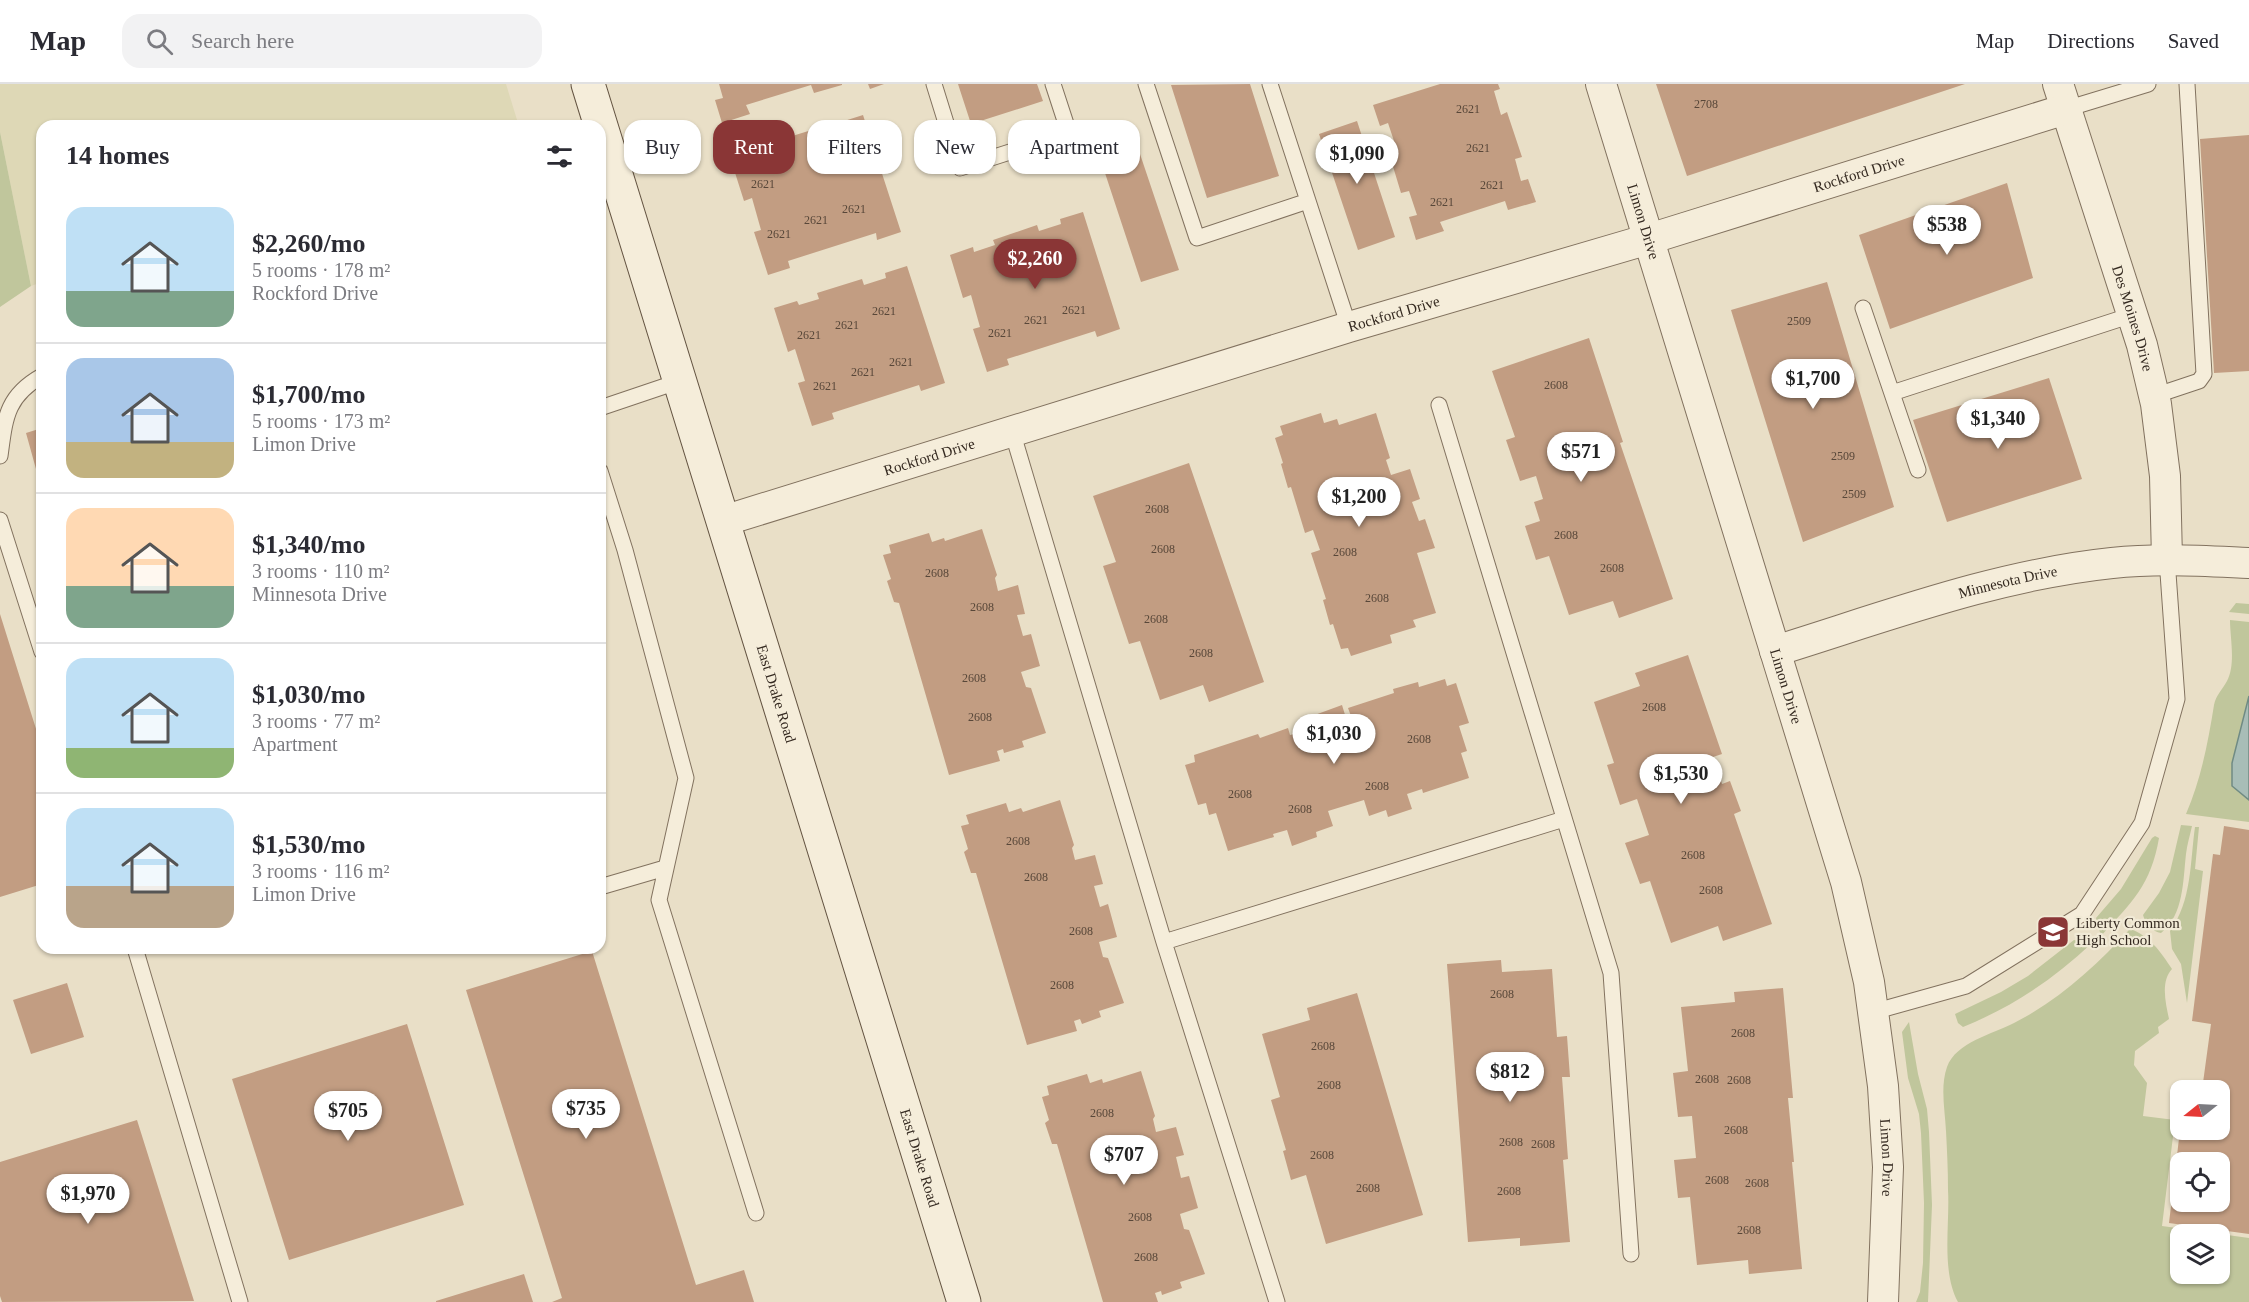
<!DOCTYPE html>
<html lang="en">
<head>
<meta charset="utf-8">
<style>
	body { margin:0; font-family:"Times New Roman",serif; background:#f2f2f3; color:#2b2b33; height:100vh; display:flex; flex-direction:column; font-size:22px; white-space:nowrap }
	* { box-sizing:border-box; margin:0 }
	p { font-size:20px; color:#7c7c81 }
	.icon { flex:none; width:33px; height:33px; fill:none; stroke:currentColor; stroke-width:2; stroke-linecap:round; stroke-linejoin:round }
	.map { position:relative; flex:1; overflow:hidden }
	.panel { position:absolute; left:36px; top:36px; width:570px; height:834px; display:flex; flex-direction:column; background:#fff; border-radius:18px; box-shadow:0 2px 4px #0004 }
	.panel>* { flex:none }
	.top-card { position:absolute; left:624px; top:36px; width:570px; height:54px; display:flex; gap:12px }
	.needle { width:39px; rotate:252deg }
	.controls { position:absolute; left:2170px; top:996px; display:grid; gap:12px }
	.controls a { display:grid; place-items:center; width:60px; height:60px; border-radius:12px; background:#fff; box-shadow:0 2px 4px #0004; font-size:30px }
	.price { position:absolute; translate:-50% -51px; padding:0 14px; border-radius:21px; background:#fff; color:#222; font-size:20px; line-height:39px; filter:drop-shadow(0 2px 3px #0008) }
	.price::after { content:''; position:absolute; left:50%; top:36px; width:18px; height:14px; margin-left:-9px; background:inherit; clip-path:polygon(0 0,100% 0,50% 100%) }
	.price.on { background:#8a3636; color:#fff }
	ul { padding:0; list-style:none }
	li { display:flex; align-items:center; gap:18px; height:150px; padding:0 30px }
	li+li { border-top:2px solid #e1e1e2 }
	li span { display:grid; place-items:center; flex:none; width:168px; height:120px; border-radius:18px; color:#555 }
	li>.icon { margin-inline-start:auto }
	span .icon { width:72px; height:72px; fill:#fffc; stroke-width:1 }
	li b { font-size:26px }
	h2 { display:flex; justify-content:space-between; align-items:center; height:72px; padding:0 30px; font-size:26px }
	.chip { padding:0 21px; border-radius:18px; background:#fff; box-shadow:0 2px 4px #0004; font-size:21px; line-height:54px }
	.chip.on { background:#8a3636; color:#fff }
	header { display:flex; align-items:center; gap:36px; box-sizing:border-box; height:84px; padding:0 30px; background:#fff; border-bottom:2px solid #e1e1e2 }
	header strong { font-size:28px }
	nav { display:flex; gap:33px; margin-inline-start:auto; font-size:21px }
	.search { width:420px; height:54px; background:#f2f2f3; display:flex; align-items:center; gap:15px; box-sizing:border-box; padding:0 21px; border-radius:18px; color:#7c7c81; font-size:22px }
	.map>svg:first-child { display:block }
	.farmland { fill:#ded8b6 }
	.green { fill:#c0c69c; fill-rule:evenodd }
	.water { fill:#a8bdb7; stroke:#708b84; stroke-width:1.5 }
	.building { fill:#c29d82; fill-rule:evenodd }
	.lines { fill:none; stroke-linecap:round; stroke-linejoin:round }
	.lane-casing { stroke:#82725f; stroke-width:17 }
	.street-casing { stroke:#82725f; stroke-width:32 }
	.secondary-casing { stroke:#645442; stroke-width:35 }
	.lane { stroke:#f5edda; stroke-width:15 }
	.street { stroke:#f5edda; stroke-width:30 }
	.secondary { stroke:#f5edda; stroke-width:33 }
	.labels { text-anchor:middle; stroke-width:4.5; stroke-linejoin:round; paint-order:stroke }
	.number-label { font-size:12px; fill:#584739 }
	.street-label { font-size:15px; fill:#352a21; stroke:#f1ead6 }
	.poi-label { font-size:15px; fill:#352a21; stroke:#f1ead6; text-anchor:start }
</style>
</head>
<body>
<header>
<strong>Map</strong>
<div class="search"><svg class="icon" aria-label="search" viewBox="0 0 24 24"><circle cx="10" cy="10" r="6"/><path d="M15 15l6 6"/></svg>Search here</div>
<nav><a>Map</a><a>Directions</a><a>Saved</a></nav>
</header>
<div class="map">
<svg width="2249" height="1218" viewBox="0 0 2249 1218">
	<rect width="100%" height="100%" fill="#e9dfc7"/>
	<!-- farmland -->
	<path class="farmland" d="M0,0H506L518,39L508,42H42V198L31,202L0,48Z"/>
	<!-- green -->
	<path class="green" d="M0,48L31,202L0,223Z
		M2236,519L2249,520V530L2229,528Z
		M2230,536L2249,538V738L2186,730C2201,695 2208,659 2214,621C2216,611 2222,606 2227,597C2236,580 2230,554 2230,536Z
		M2181,741L2192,742C2190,751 2187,761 2186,770C2183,796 2184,831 2161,849C2153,848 2145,839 2143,831L2159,809L2170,788Z
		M2195,743H2199L2195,785L2203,787L2187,919L2181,880L2172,865L2170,847C2192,817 2190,778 2195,743Z
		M2155,752L2159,754C2151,801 2132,818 2101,852L2096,834L2121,805L2152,754Z
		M2130,845C2149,851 2161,868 2172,885C2160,898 2166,920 2169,935L2158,943L2159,949L2135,967L2134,981L2147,999L2143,1032L2175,1036L2162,1142L2249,1154V1218H1958C1941,1187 1950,1140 1948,1106C1948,1086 1947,1066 1946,1047C1945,1026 1940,1003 1947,983C1956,958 1993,950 2014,939C2059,916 2096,882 2130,845ZM2181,1150H2220V1190H2181Z
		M2074,856L2092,859C2054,895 2012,923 1963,943L1958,939L1955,930L2001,908L2028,892Z
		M1909,938L1918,990L1927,1025L1929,1048L1932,1121L1928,1218H1916L1920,1208L1923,1179L1924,1119L1921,1049L1919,1030L1908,994L1902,948Z"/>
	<!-- water -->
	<path class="water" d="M2249,612V716L2232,702V679Z"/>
	<!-- building -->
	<path class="building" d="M719,0H842V1L814,9L811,1L746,21L750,30L722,39L715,16L723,14Z
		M868,0H884L870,5Z
		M958,0H1037L1043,17L971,40Z
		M1250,0L1279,92L1207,114L1171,1Z
		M1440,0H1498L1500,5L1494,7L1501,31L1507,28L1522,73L1515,75L1521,97L1528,95L1536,118L1508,126L1505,117L1440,138L1444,147L1416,156L1409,133L1417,131L1409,107L1401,109L1388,66L1396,63L1388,39L1380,42L1373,21Z
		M1656,0H1965L1687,92Z
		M863,31L901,148L877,156L876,149L788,177L790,184L768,191L754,148L761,146L752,114L744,117L730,73L753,66L754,70L775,64L773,58L818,44L820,50L842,43L841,38Z
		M1357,37L1395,153L1358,166L1319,50Z
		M2249,51V287L2214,289L2200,55Z
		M1140,70L1179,186L1141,198L1103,83Z
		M2007,99L2033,194L1890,245L1859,151Z
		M1083,128L1120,245L1097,253L1095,247L1007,275L1009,281L987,288L973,245L980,243L971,211L963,214L950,171L973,163L974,168L995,161L993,156L1037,141L1039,147L1061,140L1060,135Z
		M907,182L945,299L921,307L919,301L832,329L834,335L812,342L798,299L805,297L795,265L788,268L774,224L797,217L799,221L819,215L817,209L862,195L864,201L886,194L885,189Z
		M1827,198L1894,423L1803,458L1731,226Z
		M1589,254L1623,358L1620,359L1673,515L1619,534L1613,517L1569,531L1549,472L1536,476L1525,442L1540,437L1534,418L1543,415L1536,392L1520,397L1506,356L1515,353L1492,287Z
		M2049,294L2082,395L1947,438L1913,336Z
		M1321,329L1324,339L1337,335L1339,341L1376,329L1390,374L1386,376L1391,391L1410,385L1420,415L1412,418L1419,437L1425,435L1435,464L1417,469L1436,529L1413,536L1416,543L1390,551L1392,559L1351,572L1348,564L1341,565L1333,540L1330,541L1323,516L1326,515L1311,469L1320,466L1313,446L1305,449L1291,403L1288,404L1281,380L1283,379L1275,354L1283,351L1280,342Z
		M42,344V403H41L26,349Z
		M1189,379L1264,598L1209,618L1203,601L1160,616L1140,557L1129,560L1103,482L1116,478L1093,412Z
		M982,445L997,491L995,494L998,507L1018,501L1025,530L1017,531L1023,552L1031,550L1040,582L1021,588L1026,603L1031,604L1046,649L1022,657L1024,663L1004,669L1003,665L997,667L1000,677L949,691L899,519L894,518L887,497L891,495L883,471L891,469L889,461L929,449L932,458L944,454L945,457Z
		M0,530L42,664V800L0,813Z
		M1688,571L1722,670L1713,673L1722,700L1730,697L1741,727L1734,730L1772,840L1723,857L1718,842L1671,859L1650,797L1640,800L1625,759L1649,751L1637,715L1620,721L1607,681L1614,679L1594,618L1640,602L1635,589Z
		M1445,595L1447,602L1456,599L1469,639L1459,642L1467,667L1461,669L1469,694L1423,709L1422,705L1407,710L1412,725L1388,733L1386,726L1369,732L1364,716L1328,727L1333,742L1316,748L1317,753L1292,762L1287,746L1273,750L1274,753L1228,767L1216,729L1209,731L1206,719L1198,721L1185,681L1195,678L1194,671L1258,650L1260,654L1288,644L1290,651L1299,649L1297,643L1314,638L1312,632L1342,621L1346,634L1351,632L1348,624L1394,609L1393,605L1418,598L1419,603Z
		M1060,716L1074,761L1072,764L1075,776L1095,771L1103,800L1094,802L1100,823L1108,820L1117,853L1099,858L1103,873L1108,874L1124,919L1099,927L1101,933L1082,940L1080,935L1074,937L1077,947L1027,961L976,789H971L964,768L968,765L961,742L969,740L966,731L1006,719L1009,728L1021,724L1023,728Z
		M2224,742L2249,746V1150L2169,1139L2180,1046L2196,1048V1046H2220V1006H2202L2211,940L2192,937L2213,770L2220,771ZM2181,1078H2220V1118H2181Z
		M592,867L696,1201L744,1186L754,1218H552L562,1214L466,906Z
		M1501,876L1502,888L1552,885L1557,953L1567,952L1570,993H1562L1568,1075L1563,1076L1570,1158L1520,1162V1154L1468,1158L1447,880Z
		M67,899L84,953L31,970L13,916Z
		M1783,904L1793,1014H1788L1794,1078H1792L1802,1185L1749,1190L1748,1176L1697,1181L1690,1113L1678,1114L1674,1076L1696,1074L1692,1032L1678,1033L1673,989L1688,987L1681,923L1735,918L1734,908Z
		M1357,909L1423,1131L1326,1160L1306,1091L1291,1096L1283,1067L1286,1066L1271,1016L1280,1013L1262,950L1310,936L1307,924Z
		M407,940L464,1121L289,1176L232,995Z
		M1141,987L1155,1032L1153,1035L1156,1048L1176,1043L1184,1071L1176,1073L1181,1094L1189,1092L1198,1124L1180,1130L1184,1145L1189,1146L1205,1190L1180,1198L1182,1204L1162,1211L1161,1207L1155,1209L1158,1218H1103L1057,1060H1052L1045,1039L1049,1036L1042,1013L1049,1011L1047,1002L1087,990L1090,999L1102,995L1103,999Z
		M137,1036L194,1217L2,1218L0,1212V1078Z
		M524,1190L533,1218H436V1217Z"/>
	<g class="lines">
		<!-- lane casing -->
		<g class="lane-casing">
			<path id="lane" d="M934,0L960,84L1069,49L1053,0
				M1146,0L1197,154L1308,117
				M1270,0L1349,243
				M2066,25L2148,0
				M1863,224L1918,386
				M1892,309L2132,231
				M2154,312L2199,297L2204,290L2187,0
				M1439,321L1611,889L1631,1170
				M600,324L680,297
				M1012,347L1164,858L1277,1218
				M0,372C5,335 6,312 42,292
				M600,387L625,466L686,694L659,816L756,1129
				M0,436L42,568
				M600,803L665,784
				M1164,858L1564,735
				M135,864L240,1218
				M1873,928L1966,902L2082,830L2142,739L2177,615L2167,475"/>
		</g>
		<!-- street casing -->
		<g class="street-casing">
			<g id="street">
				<path id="s1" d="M1601,0L1846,798L1869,898L1883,1002L1888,1083L1883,1218"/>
				<path id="s2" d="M2058,0L2142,261L2156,320L2165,392L2167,475"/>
				<path id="s3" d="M723,437L1349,243L1649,155L2066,25"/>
				<path id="s4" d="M1775,567C1885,533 1996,491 2112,479C2158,474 2203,477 2249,479"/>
			</g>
		</g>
		<!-- secondary casing -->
		<g class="secondary-casing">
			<g id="secondary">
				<path id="s5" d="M588,0L964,1218"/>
			</g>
		</g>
		<!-- lane -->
		<use href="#lane" class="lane"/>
		<!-- street -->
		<use href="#street" class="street"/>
		<!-- secondary -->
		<use href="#secondary" class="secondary"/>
	</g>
	<!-- icons -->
	<defs>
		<g id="school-square" transform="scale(1.725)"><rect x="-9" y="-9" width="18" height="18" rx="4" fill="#8a3636" stroke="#f1ead6"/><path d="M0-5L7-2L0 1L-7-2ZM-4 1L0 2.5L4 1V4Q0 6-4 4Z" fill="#fff"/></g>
	</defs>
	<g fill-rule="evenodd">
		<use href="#school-square" x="2053" y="848"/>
	</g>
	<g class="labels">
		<!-- number labels -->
		<g class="number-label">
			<text x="1706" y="24">2708</text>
			<text x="1468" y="29">2621</text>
			<text x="1478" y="68">2621</text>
			<text x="763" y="104">2621</text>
			<text x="1492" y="105">2621</text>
			<text x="1442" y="122">2621</text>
			<text x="854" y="129">2621</text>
			<text x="816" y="140">2621</text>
			<text x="779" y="154">2621</text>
			<text x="1074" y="230">2621</text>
			<text x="884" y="231">2621</text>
			<text x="1036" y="240">2621</text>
			<text x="1799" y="241">2509</text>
			<text x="847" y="245">2621</text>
			<text x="1000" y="253">2621</text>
			<text x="809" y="255">2621</text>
			<text x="901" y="282">2621</text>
			<text x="863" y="292">2621</text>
			<text x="1556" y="305">2608</text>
			<text x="825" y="306">2621</text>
			<text x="1843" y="376">2509</text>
			<text x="1854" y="414">2509</text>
			<text x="1157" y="429">2608</text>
			<text x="1566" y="455">2608</text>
			<text x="1163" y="469">2608</text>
			<text x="1345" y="472">2608</text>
			<text x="1612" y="488">2608</text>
			<text x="937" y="493">2608</text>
			<text x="1377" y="518">2608</text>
			<text x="982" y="527">2608</text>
			<text x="1156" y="539">2608</text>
			<text x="1201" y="573">2608</text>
			<text x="974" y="598">2608</text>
			<text x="1654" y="627">2608</text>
			<text x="980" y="637">2608</text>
			<text x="1419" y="659">2608</text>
			<text x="1377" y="706">2608</text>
			<text x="1240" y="714">2608</text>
			<text x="1300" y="729">2608</text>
			<text x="1018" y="761">2608</text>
			<text x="1693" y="775">2608</text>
			<text x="1036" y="797">2608</text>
			<text x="1711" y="810">2608</text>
			<text x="1081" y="851">2608</text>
			<text x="1062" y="905">2608</text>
			<text x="1502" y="914">2608</text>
			<text x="1743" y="953">2608</text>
			<text x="1323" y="966">2608</text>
			<text x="1707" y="999">2608</text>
			<text x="1739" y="1000">2608</text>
			<text x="1329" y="1005">2608</text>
			<text x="1102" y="1033">2608</text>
			<text x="1736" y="1050">2608</text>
			<text x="1511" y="1062">2608</text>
			<text x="1543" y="1064">2608</text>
			<text x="1322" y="1075">2608</text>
			<text x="1717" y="1100">2608</text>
			<text x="1757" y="1103">2608</text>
			<text x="1368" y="1108">2608</text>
			<text x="1509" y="1111">2608</text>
			<text x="1140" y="1137">2608</text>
			<text x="1749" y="1150">2608</text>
			<text x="1146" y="1177">2608</text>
		</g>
		<!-- street labels -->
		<g class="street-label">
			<text dy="5" stroke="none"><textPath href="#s3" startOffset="1188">Rockford Drive</textPath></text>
			<text dy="5" stroke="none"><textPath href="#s1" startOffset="144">Limon Drive</textPath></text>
			<text dy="5" stroke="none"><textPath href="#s3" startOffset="702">Rockford Drive</textPath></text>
			<text dy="5" stroke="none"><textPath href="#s2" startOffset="246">Des Moines Drive</textPath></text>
			<text dy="5" stroke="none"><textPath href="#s3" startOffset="216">Rockford Drive</textPath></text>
			<text dy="5" stroke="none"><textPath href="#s4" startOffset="243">Minnesota Drive</textPath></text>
			<text dy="5" stroke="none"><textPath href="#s1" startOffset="630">Limon Drive</textPath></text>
			<text dy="5" stroke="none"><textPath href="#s5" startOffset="638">East Drake Road</textPath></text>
			<text dy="5" stroke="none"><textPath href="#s5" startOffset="1124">East Drake Road</textPath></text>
			<text dy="5" stroke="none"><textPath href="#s1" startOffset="1114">Limon Drive</textPath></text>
		</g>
		<!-- poi labels -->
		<g class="poi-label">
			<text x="2076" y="844">Liberty Common<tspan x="2076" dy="17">High School</tspan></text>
		</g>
	</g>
</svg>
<div class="controls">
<a><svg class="needle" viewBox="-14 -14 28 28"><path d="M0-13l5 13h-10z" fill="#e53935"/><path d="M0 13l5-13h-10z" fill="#7c7c81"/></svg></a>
<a><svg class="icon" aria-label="locate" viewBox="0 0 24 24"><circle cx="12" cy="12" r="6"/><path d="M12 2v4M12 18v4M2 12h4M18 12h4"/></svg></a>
<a><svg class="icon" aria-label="layers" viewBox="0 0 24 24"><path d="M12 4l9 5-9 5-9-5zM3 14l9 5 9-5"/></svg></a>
</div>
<b class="price" style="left:1357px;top:101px">$1,090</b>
<b class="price" style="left:1947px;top:172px">$538</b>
<b class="price on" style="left:1035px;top:206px">$2,260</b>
<b class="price" style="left:1813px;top:326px">$1,700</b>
<b class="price" style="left:1998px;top:366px">$1,340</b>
<b class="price" style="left:1581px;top:399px">$571</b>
<b class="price" style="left:1359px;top:444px">$1,200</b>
<b class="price" style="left:1334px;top:681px">$1,030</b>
<b class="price" style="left:1681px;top:721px">$1,530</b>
<b class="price" style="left:1510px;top:1019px">$812</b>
<b class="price" style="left:586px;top:1056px">$735</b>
<b class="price" style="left:348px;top:1058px">$705</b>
<b class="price" style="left:1124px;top:1102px">$707</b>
<b class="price" style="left:88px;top:1141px">$1,970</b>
<div class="top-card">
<a class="chip">Buy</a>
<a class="chip on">Rent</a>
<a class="chip">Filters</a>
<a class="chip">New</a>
<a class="chip">Apartment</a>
</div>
<section class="panel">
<h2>14 homes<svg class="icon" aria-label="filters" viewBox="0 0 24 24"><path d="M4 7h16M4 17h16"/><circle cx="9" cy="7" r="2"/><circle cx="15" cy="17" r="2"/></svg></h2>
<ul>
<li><span style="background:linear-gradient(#bfe0f5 70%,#7fa58c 0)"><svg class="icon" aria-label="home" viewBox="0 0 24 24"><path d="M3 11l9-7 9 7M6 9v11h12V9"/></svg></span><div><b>$2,260/mo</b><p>5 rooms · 178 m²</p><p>Rockford Drive</p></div></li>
<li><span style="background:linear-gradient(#a9c7e8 70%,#c2b280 0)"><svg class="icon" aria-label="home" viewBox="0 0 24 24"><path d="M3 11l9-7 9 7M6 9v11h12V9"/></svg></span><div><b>$1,700/mo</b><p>5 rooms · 173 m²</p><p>Limon Drive</p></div></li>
<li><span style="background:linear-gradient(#ffd9b3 65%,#7fa58c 0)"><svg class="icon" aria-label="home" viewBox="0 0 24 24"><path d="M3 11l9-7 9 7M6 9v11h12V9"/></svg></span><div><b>$1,340/mo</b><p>3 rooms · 110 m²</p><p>Minnesota Drive</p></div></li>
<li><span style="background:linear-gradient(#bfe0f5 75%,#8fb573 0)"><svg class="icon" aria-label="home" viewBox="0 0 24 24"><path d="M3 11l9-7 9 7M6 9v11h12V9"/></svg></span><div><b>$1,030/mo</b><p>3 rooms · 77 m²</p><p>Apartment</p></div></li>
<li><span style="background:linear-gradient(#bfe0f5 65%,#b9a48a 0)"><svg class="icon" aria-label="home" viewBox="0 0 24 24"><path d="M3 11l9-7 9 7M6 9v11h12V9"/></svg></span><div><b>$1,530/mo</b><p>3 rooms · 116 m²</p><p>Limon Drive</p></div></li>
</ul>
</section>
</div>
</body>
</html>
